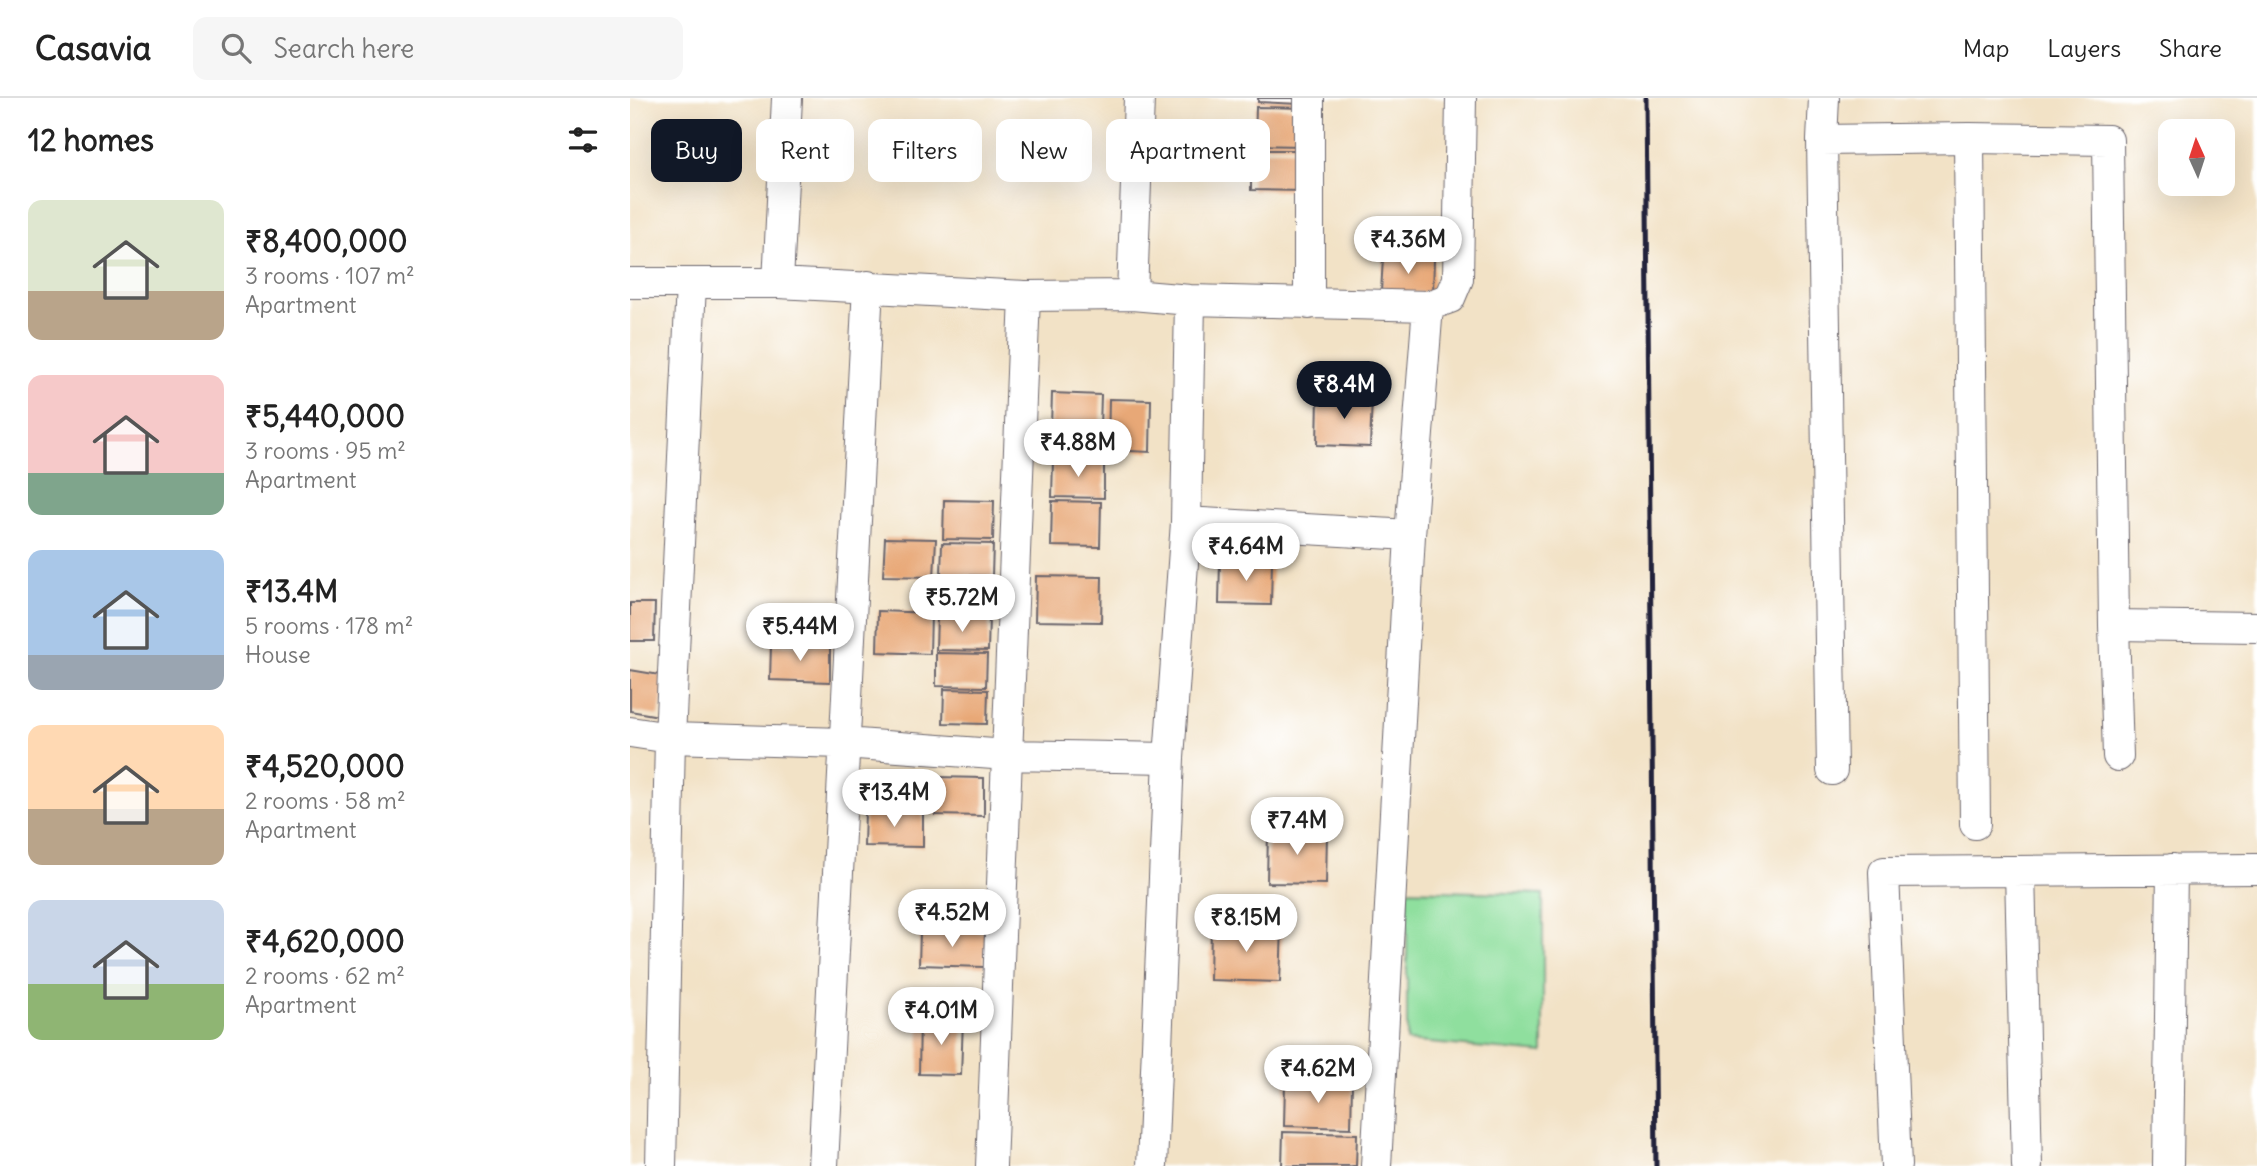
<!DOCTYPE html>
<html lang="en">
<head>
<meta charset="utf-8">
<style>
	body { margin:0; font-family:Delius,sans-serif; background:#f6f6f6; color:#222; height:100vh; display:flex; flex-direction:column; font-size:26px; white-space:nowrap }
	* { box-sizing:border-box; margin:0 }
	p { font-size:23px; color:#767676 }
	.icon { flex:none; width:38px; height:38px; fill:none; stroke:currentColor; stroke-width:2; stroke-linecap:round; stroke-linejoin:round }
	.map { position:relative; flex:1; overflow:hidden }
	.side { display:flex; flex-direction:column; background:#fff; width:630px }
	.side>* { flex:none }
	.banner { position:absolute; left:21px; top:21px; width:665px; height:63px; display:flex; gap:14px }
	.needle { width:46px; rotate:357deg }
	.buttons { position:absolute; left:1528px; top:21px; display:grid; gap:14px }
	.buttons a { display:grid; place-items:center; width:77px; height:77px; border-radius:14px; background:#fff; box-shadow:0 7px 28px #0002; font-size:35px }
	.price { position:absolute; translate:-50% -60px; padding:0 16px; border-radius:24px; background:#fff; color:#222; font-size:23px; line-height:46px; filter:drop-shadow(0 2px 4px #0008) }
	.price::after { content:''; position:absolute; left:50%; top:42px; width:21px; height:16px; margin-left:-10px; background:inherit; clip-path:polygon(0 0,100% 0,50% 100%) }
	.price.selected { background:#111827; color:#fff }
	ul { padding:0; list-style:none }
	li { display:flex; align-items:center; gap:21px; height:175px; padding:0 28px }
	li span { display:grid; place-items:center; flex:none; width:196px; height:140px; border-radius:14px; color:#555 }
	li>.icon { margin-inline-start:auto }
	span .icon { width:84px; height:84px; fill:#fffc; stroke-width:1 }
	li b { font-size:30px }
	h2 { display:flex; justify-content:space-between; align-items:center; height:84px; padding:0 28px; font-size:30px }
	.tag { padding:0 24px; border-radius:14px; background:#fff; box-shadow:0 7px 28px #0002; font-size:24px; line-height:63px }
	.tag.selected { background:#111827; color:#fff }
	header { display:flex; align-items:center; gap:42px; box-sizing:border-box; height:98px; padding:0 35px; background:#fff; border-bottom:2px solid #e0e0e0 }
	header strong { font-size:33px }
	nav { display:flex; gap:38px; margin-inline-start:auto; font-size:24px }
	.search { width:490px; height:63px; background:#f6f6f6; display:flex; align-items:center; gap:18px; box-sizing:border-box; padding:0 24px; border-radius:14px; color:#767676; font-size:26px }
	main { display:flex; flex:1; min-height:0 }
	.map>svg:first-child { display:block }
	.green { fill:#8fdf9e; stroke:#58806c; stroke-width:2 }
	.building { fill:#e8a877 }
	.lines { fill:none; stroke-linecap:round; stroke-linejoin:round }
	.street-casing { stroke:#6b656c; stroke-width:32 }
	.street { stroke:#fff; stroke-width:30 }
	.rail { stroke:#22223b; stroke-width:5 }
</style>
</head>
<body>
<header>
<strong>Casavia</strong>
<div class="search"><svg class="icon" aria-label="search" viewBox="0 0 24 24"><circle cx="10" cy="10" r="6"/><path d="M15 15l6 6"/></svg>Search here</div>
<nav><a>Map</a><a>Layers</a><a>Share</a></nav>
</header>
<main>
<section class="side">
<h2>12 homes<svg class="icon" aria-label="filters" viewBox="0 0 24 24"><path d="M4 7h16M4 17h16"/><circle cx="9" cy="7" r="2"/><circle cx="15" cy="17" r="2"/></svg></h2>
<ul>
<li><span style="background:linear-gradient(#dfe7d0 65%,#b9a48a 0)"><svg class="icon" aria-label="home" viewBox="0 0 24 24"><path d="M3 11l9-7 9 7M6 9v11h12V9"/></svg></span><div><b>₹8,400,000</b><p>3 rooms · 107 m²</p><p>Apartment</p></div></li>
<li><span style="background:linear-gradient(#f6c9c9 70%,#7fa58c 0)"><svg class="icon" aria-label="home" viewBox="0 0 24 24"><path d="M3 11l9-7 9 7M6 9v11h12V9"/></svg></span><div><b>₹5,440,000</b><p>3 rooms · 95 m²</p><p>Apartment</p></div></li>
<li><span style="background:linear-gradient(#a9c7e8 75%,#9aa5b1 0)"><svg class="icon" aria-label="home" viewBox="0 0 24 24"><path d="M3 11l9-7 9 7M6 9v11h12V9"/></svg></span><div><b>₹13.4M</b><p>5 rooms · 178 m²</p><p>House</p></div></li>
<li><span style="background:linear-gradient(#ffd9b3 60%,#b9a48a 0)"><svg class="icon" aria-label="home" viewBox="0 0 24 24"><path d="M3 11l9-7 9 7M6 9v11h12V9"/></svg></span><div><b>₹4,520,000</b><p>2 rooms · 58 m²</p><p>Apartment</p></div></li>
<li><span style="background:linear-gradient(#c9d6e8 60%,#8fb573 0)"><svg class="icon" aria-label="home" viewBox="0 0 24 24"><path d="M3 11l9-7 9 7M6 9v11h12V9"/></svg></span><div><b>₹4,620,000</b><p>2 rooms · 62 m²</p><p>Apartment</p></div></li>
</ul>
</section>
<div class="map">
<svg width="1627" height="1068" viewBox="0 0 1627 1068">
	<rect width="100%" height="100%" fill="#fff"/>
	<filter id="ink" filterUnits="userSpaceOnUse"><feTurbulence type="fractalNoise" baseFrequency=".0143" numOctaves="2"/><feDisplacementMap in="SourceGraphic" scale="14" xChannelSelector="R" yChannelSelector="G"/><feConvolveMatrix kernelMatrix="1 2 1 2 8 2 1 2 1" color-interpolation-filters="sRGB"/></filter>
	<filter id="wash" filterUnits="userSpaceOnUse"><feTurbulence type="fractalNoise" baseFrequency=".00686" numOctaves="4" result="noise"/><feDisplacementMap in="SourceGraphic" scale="28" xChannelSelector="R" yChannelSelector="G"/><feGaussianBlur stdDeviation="1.57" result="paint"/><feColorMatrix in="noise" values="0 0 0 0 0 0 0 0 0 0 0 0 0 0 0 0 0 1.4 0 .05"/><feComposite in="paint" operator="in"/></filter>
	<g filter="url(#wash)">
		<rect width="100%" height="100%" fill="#f2e2c6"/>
		<!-- green -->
		<path class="green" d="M777,792L913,796V955L777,943Z"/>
		<g id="blocks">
			<!-- building -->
			<path class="building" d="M628,0H669V6L628,4Z
				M626,9L675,10L674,48L625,47Z
				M621,52H675L674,93L621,92Z
				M753,160L804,161L803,195L751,194Z
				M422,295L471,297L470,330L421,329Z
				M688,298L742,299L740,349L687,347Z
				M479,301L521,302L520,354L478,352Z
				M426,332L473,333L472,362L425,361Z
				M423,362L474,364V400L422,399Z
				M314,402L364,403L363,442L313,441Z
				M422,403L471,404L470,449L421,448Z
				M255,440L306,441L304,479L253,478Z
				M312,445L363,446L362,478L311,477Z
				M590,462L642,463L641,507L589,506Z
				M406,478L472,479L471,524L405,523Z
				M310,481L356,482V515H309Z
				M0,505H25L24,543H0Z
				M144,509L202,511L201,545L143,543Z
				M248,513L301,515L300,556L247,554Z
				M307,518L359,519L358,553L306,552Z
				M141,547L200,548V584L140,582Z
				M306,555L357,556L356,589L306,588Z
				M0,572L36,578L29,618L0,613Z
				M314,591L358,592L357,626L313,625Z
				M306,679L354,680V718L305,717Z
				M235,713L293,714V749L234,748Z
				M638,732L697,733L696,786L637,785Z
				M292,797L355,798V830L291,829Z
				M581,828L652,829L650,884L580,882Z
				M290,833L355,834L354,869L289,867Z
				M290,921L333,922L331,977L289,976Z
				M655,984L722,986L721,1030L654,1028Z
				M653,1034L727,1036L726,1068H652Z"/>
		</g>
	</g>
	<g filter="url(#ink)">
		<use href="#blocks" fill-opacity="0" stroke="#6b656c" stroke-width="2"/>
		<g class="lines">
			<!-- street casing -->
			<g class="street-casing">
				<path id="street" d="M1339,40L1345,726
					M1192,42L1194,0
					M0,185H148L395,198L502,197L560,202L798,208L820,200L828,181L831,0
					M148,185L157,0
					M502,197L509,0
					M679,206V0
					M556,424L780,437
					M1484,527L1627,529
					M0,634L40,640L214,645L377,657L539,660
					M1202,672L1192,42L1339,40L1478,42L1484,527L1488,658
					M1390,773L1397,1068
					M31,1068L40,640L61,186
					M193,1068L238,188
					M361,1068L395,198
					M522,1068L539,660L556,424L560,202
					M746,1068L780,437L798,208
					M1266,1068L1254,774L1627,771
					M1538,1068L1542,771"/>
			</g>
			<!-- street -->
			<use href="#street" class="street"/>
			<!-- rail -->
			<path class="rail" d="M1016,0L1026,1068"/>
		</g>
	</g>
</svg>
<div class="buttons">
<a><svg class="needle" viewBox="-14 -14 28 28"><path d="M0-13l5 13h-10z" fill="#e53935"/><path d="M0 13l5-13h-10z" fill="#767676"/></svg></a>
</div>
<b class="price" style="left:778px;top:178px">₹4.36M</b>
<b class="price selected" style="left:714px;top:323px">₹8.4M</b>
<b class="price" style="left:448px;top:381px">₹4.88M</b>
<b class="price" style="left:616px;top:485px">₹4.64M</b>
<b class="price" style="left:332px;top:536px">₹5.72M</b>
<b class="price" style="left:170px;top:565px">₹5.44M</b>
<b class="price" style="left:264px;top:731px">₹13.4M</b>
<b class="price" style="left:667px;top:759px">₹7.4M</b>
<b class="price" style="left:322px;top:851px">₹4.52M</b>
<b class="price" style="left:616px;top:856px">₹8.15M</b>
<b class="price" style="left:311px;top:949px">₹4.01M</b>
<b class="price" style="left:688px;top:1007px">₹4.62M</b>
<div class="banner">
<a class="tag selected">Buy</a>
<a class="tag">Rent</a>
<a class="tag">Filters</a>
<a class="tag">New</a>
<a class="tag">Apartment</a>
</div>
</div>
</main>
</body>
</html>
